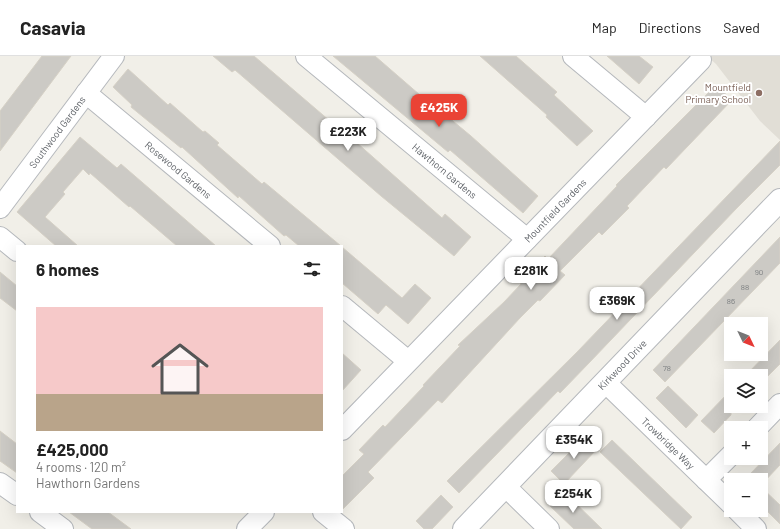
<!DOCTYPE html>
<html lang="en">
<head>
<meta charset="utf-8">
<style>
	body { margin:0; font-family:Barlow,sans-serif; background:#f6f6f6; color:#222; height:100vh; display:flex; flex-direction:column; font-size:15px; white-space:nowrap }
	* { box-sizing:border-box; margin:0 }
	p { font-size:13px; color:#767676 }
	.icon { flex:none; width:22px; height:22px; fill:none; stroke:currentColor; stroke-width:2; stroke-linecap:round; stroke-linejoin:round }
	.map { position:relative; flex:1; overflow:hidden }
	.panel { position:absolute; left:16px; top:189px; width:327px; height:268px; display:flex; flex-direction:column; background:#fff; border-radius:0px; box-shadow:0 4px 16px #0002 }
	.panel>* { flex:none }
	.needle { width:26px; rotate:133deg }
	.tools { position:absolute; left:724px; top:261px; display:grid; gap:8px }
	.tools a { display:grid; place-items:center; width:44px; height:44px; border-radius:0px; background:#fff; box-shadow:0 4px 16px #0002; font-size:20px }
	.price { position:absolute; translate:-50% -34px; padding:0 9px; border-radius:8px; background:#fff; color:#222; font-size:13px; line-height:26px; filter:drop-shadow(0 1px 2px #0008) }
	.price::after { content:''; position:absolute; left:50%; top:24px; width:12px; height:9px; margin-left:-6px; background:inherit; clip-path:polygon(0 0,100% 0,50% 100%) }
	.price.active { background:#ea4335; color:#fff }
	ul { padding:0; list-style:none }
	li { display:grid; align-content:center; gap:8px; height:212px; padding:0 20px }
	li+li { border-top:1px solid #e0e0e0 }
	li span { display:grid; place-items:center; height:124px; border-radius:0px; color:#555 }
	li>.icon { margin-inline-start:auto }
	span .icon { width:72px; height:72px; fill:#fffc; stroke-width:1 }
	li b { font-size:17px }
	h2 { display:flex; justify-content:space-between; align-items:center; height:48px; padding:0 20px; font-size:17px }
	header { display:flex; align-items:center; gap:24px; box-sizing:border-box; height:56px; padding:0 20px; background:#fff; border-bottom:1px solid #e0e0e0 }
	header strong { font-size:19px }
	nav { display:flex; gap:22px; margin-inline-start:auto; font-size:14px }
	.map>svg:first-child { display:block }
	.education { fill:#e1ded6 }
	.building { fill:#cccac5; stroke:#d6d1c6 }
	.lines { fill:none; stroke-linecap:round; stroke-linejoin:round }
	.minor-casing { stroke:#b5b8bc; stroke-width:22 }
	.tertiary-casing { stroke:#b5b8bc; stroke-width:24 }
	.minor { stroke:#fff; stroke-width:20 }
	.tertiary { stroke:#fff; stroke-width:22 }
	.education-dot { fill:#8d6e63; stroke:#fff; stroke-width:1.5 }
	.labels { text-anchor:middle; stroke-width:4; stroke-linejoin:round; paint-order:stroke }
	.number-label { font-size:8px; fill:#7a7d7f }
	.education-label { font-size:10px; fill:#785e54; stroke:#fff; text-anchor:end }
	.street-label { font-size:10px; fill:#5f6368; stroke:#fff }
</style>
</head>
<body>
<header>
<strong>Casavia</strong>
<nav><a>Map</a><a>Directions</a><a>Saved</a></nav>
</header>
<div class="map">
<svg width="780" height="473" viewBox="0 0 780 473">
	<rect width="100%" height="100%" fill="#f1efe8"/>
	<!-- education -->
	<path class="education" d="M707,0H780V84L760,65L716,8Z"/>
	<!-- building -->
	<path class="building" d="M42,0H71L0,95V55Z
		M213,0H254L330,65L331,64L442,162L445,158L471,181L454,200L381,140L235,14L232,16Z
		M333,0H375L435,52L436,51L471,80L538,140L523,157L450,94L448,96Z
		M480,0H516L557,36L554,39L593,75L577,90L546,61L547,59Z
		M607,0H639L653,11L639,28Z
		M128,13L168,49L170,47L203,76L205,75L219,87L217,89L262,128L264,126L341,190H299L286,179L284,180L239,140L238,142L182,91L181,92L131,51L132,49L113,31Z
		M716,29L732,44L666,113L664,111L627,150L629,152L602,179L599,176L560,215L565,219L540,245L538,244L520,262L442,347L438,344L368,416L374,422L342,454V420L364,398L359,394L383,369L385,371L424,330L423,329L460,290L458,289L504,246L521,228L520,226L545,200L548,203L617,130L616,129Z
		M80,81L117,112L121,108L216,190H177L130,150L129,151L90,117L89,119L83,113L63,136L65,138L45,161L78,190H56L17,156Z
		M780,85V109L736,153L589,307L560,337L558,335L459,437L447,425L577,296Z
		M780,181V207L665,326L653,314Z
		M342,191L402,242L415,228L431,242L408,268L386,249L378,258L342,227Z
		M0,216L17,230V255L0,242Z
		M780,284V308L763,325L761,320H745Z
		M342,297L361,314L342,335Z
		M668,330L698,359L686,372L656,342Z
		M731,334V359L714,377L701,365Z
		M0,375L17,388V417L0,405Z
		M585,381L597,393L564,428L551,415Z
		M612,384L692,461L681,473L600,396Z
		M780,387V409L761,429V424H756L750,418Z
		M761,431L780,449V468L761,449Z
		M564,436L602,473H574L550,450Z
		M441,439L453,451L432,473H424L416,465Z
		M69,456H108L131,473H92Z"/>
	<g class="lines">
		<!-- minor casing -->
		<g class="minor-casing">
			<g id="minor">
				<path id="s1" d="M306,0L527,183"/>
				<path d="M573,0L646,61"/>
				<path id="s2" d="M86,37L270,190"/>
				<path id="s3" d="M0,152L114,0"/>
				<path d="M0,181L17,195"/>
				<path d="M342,250L408,305"/>
				<path id="s4" d="M605,326L731,448"/>
				<path d="M757,372L780,348"/>
				<path id="s5" d="M342,374L701,4"/>
				<path d="M706,424L731,399"/>
				<path d="M0,427L17,439"/>
				<path d="M505,430L549,473"/>
				<path d="M737,454L756,473"/>
				<path d="M40,456L63,473"/>
				<path d="M323,456L344,473"/>
				<path d="M247,473L264,456"/>
			</g>
		</g>
		<!-- tertiary casing -->
		<g class="tertiary-casing">
			<g id="tertiary">
				<path id="s6" d="M464,473L780,144"/>
			</g>
		</g>
		<!-- minor -->
		<use href="#minor" class="minor"/>
		<!-- tertiary -->
		<use href="#tertiary" class="tertiary"/>
	</g>
	<!-- markers -->
	<circle class="education-dot" cx="759" cy="37" r="4"/>
	<g class="labels">
		<!-- number labels -->
		<g class="number-label">
			<text x="759" y="219">90</text>
			<text x="745" y="234">88</text>
			<text x="731" y="248">86</text>
			<text x="667" y="315">78</text>
		</g>
		<!-- education labels -->
		<g class="education-label">
			<text x="751" y="35">Mountfield<tspan x="751" dy="12">Primary School</tspan></text>
		</g>
		<!-- street labels -->
		<g class="street-label">
			<text dy="4" stroke="none"><textPath href="#s3" startOffset="95">Southwood Gardens</textPath></text>
			<text dy="4" stroke="none"><textPath href="#s2" startOffset="120">Rosewood Gardens</textPath></text>
			<text dy="4" stroke="none"><textPath href="#s1" startOffset="180">Hawthorn Gardens</textPath></text>
			<text dy="4" stroke="none"><textPath href="#s5" startOffset="306">Mountfield Gardens</textPath></text>
			<text dy="4" stroke="none"><textPath href="#s6" startOffset="228">Kirkwood Drive</textPath></text>
			<text dy="4" stroke="none"><textPath href="#s4" startOffset="88">Trowbridge Way</textPath></text>
		</g>
	</g>
</svg>
<div class="tools">
<a><svg class="needle" viewBox="-14 -14 28 28"><path d="M0-13l5 13h-10z" fill="#e53935"/><path d="M0 13l5-13h-10z" fill="#767676"/></svg></a>
<a><svg class="icon" aria-label="layers" viewBox="0 0 24 24"><path d="M12 4l9 5-9 5-9-5zM3 14l9 5 9-5"/></svg></a>
<a>+</a>
<a>−</a>
</div>
<b class="price active" style="left:439px;top:72px">£425K</b>
<b class="price" style="left:348px;top:96px">£223K</b>
<b class="price" style="left:531px;top:235px">£281K</b>
<b class="price" style="left:617px;top:265px">£369K</b>
<b class="price" style="left:574px;top:404px">£354K</b>
<b class="price" style="left:573px;top:458px">£254K</b>
<section class="panel">
<h2>6 homes<svg class="icon" aria-label="filters" viewBox="0 0 24 24"><path d="M4 7h16M4 17h16"/><circle cx="9" cy="7" r="2"/><circle cx="15" cy="17" r="2"/></svg></h2>
<ul>
<li><span style="background:linear-gradient(#f6c9c9 70%,#b9a48a 0)"><svg class="icon" aria-label="home" viewBox="0 0 24 24"><path d="M3 11l9-7 9 7M6 9v11h12V9"/></svg></span><div><b>£425,000</b><p>4 rooms · 120 m²</p><p>Hawthorn Gardens</p></div></li>
</ul>
</section>
</div>
</body>
</html>
